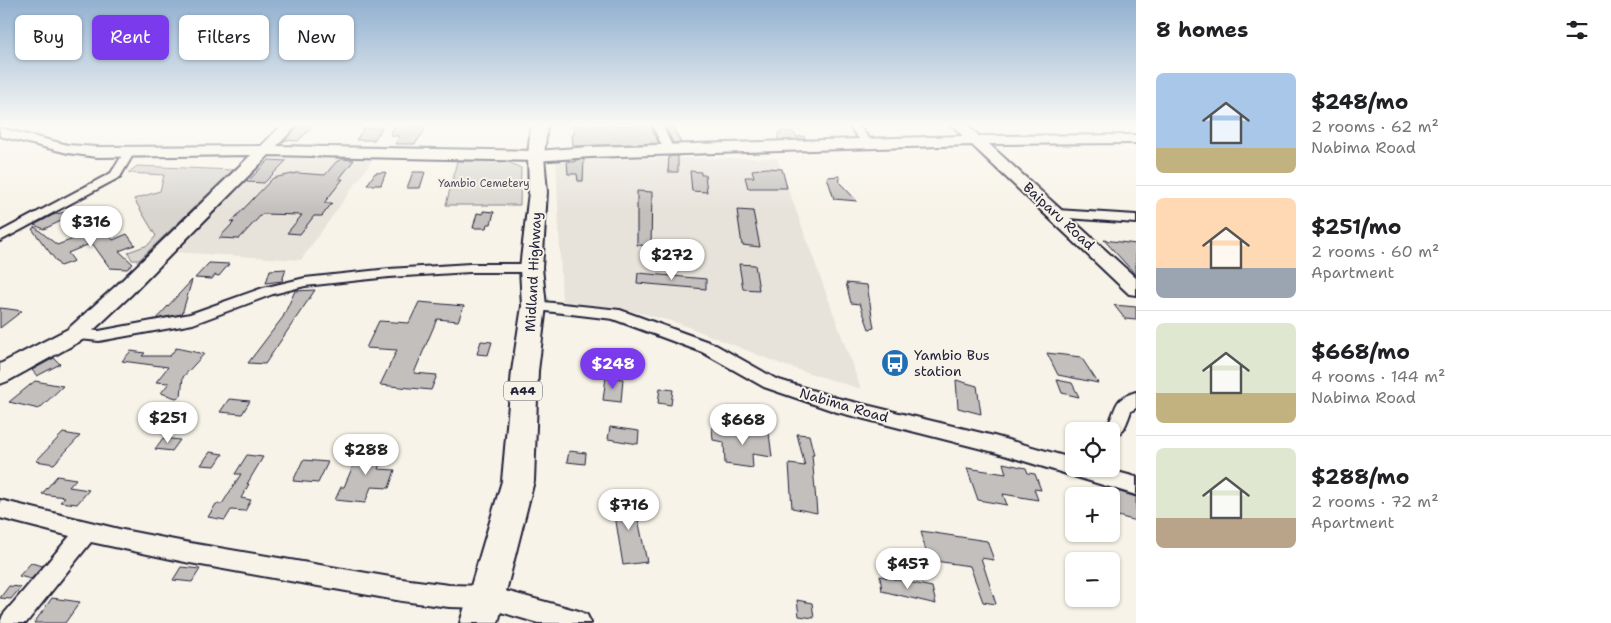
<!DOCTYPE html>
<html lang="en">
<head>
<meta charset="utf-8">
<style>
	body { margin:0; font-family:"Shantell Sans",sans-serif; background:#f6f6f6; color:#202124; height:100vh; display:flex; flex-direction:column; font-size:19px; white-space:nowrap }
	* { box-sizing:border-box; margin:0 }
	p { font-size:16px; color:#757577 }
	.icon { flex:none; width:28px; height:28px; fill:none; stroke:currentColor; stroke-width:2; stroke-linecap:round; stroke-linejoin:round }
	.map { position:relative; flex:1; overflow:hidden }
	.sheet { display:flex; flex-direction:column; background:#fff; width:475px }
	.sheet>* { flex:none }
	.hud { position:absolute; left:15px; top:15px; width:475px; height:45px; display:flex; gap:10px }
	.buttons { position:absolute; left:1065px; top:422px; display:grid; gap:10px }
	.buttons a { display:grid; place-items:center; width:55px; height:55px; border-radius:8px; background:#fff; box-shadow:0 1px 4px #0004; font-size:25px }
	.price { position:absolute; translate:-50% -42px; padding:0 11px; border-radius:18px; background:#fff; color:#222; font-size:16px; line-height:32px; filter:drop-shadow(0 1px 2px #0008) }
	.price::after { content:''; position:absolute; left:50%; top:30px; width:15px; height:11px; margin-left:-8px; background:inherit; clip-path:polygon(0 0,100% 0,50% 100%) }
	.price.on { background:#7c3aed; color:#fff }
	ul { padding:0; list-style:none }
	li { display:flex; align-items:center; gap:15px; height:125px; padding:0 20px }
	li+li { border-top:1px solid #e0e0e0 }
	li span { display:grid; place-items:center; flex:none; width:140px; height:100px; border-radius:8px; color:#555 }
	li>.icon { margin-inline-start:auto }
	span .icon { width:60px; height:60px; fill:#fffc; stroke-width:1 }
	li b { font-size:21px }
	h2 { display:flex; justify-content:space-between; align-items:center; height:60px; padding:0 20px; font-size:21px }
	.pill { padding:0 18px; border-radius:8px; background:#fff; box-shadow:0 1px 4px #0004; font-size:18px; line-height:45px }
	.pill.on { background:#7c3aed; color:#fff }
	main { display:flex; flex:1; min-height:0 }
	.map>svg:first-child { display:block }
	.built { fill:#e7e3db }
	.green { fill:#d8d5cf; stroke:#7d7c85 }
	.building { fill:#c2bfbd; stroke:#22223b }
	.lines { fill:none; stroke-linecap:round; stroke-linejoin:round }
	.street-casing { stroke:#22223b; stroke-width:4 }
	.secondary-casing { stroke:#22223b; stroke-width:4 }
	.primary-casing { stroke:#22223b; stroke-width:4 }
	.street { fill:#f7f3e8; fill-rule:evenodd }
	.secondary { fill:#f7f3e8; fill-rule:evenodd }
	.primary { fill:#f7f3e8; fill-rule:evenodd }
	.labels { text-anchor:middle; stroke-width:4; stroke-linejoin:round; paint-order:stroke }
	.far-park-label { font-size:11px; fill:#504f60; stroke:#f7f3e8 }
	.shield { fill:#f7f3e8; stroke:#62616f; stroke-width:1 }
	.shield-label { font-size:12px; font-weight:bold; fill:#22223b }
	.street-label { font-size:14px; fill:#22223b; stroke:#f7f3e8 }
	.poi-label { font-size:14px; fill:#22223b; stroke:#f7f3e8; text-anchor:start }
</style>
</head>
<body>
<main>
<div class="map">
<svg width="1136" height="623" viewBox="0 0 1136 623">
	<rect width="100%" height="100%" fill="#f7f3e8"/>
	<filter id="ink" filterUnits="userSpaceOnUse"><feTurbulence type="fractalNoise" baseFrequency=".02" numOctaves="2"/><feDisplacementMap in="SourceGraphic" scale="10" xChannelSelector="R" yChannelSelector="G"/><feConvolveMatrix kernelMatrix="1 2 1 2 8 2 1 2 1" color-interpolation-filters="sRGB"/></filter>
	<g filter="url(#ink)">
		<!-- built -->
		<path class="built" d="M271,153L374,158L301,260L172,252Z
			M777,158L861,389L783,365L678,323L617,307L562,301L556,159Z"/>
		<!-- green -->
		<path class="green" d="M457,161H506L521,168L520,205H446Z
			M137,166L233,170L139,260H132L128,252L148,245L156,236L134,199L160,191L164,175L128,173Z"/>
		<!-- building -->
		<path class="building" d="M300,125L313,126L298,141L285,140Z
			M395,125L427,127L415,144H395L400,136H390Z
			M574,125L650,126L659,143L573,146L572,135H574Z
			M665,126H672L681,142L673,143Z
			M364,128H382L374,140H356Z
			M780,131L793,132L797,137L804,136L806,139L778,140V133H781Z
			M669,156H678V172H668Z
			M342,159L354,160L339,179H343L324,203H332L322,216H314L300,234L287,233L302,215L262,214L239,239L219,238L234,222H231L273,178L297,173L325,175L336,162Z
			M584,159L583,181H578L577,174H568L567,161L575,162V160Z
			M269,160L286,161L264,183L247,182Z
			M767,168L782,169L787,188H748L745,177H754L752,170Z
			M690,171L701,172V175H705L707,192L692,191Z
			M386,172L381,185H367L375,173Z
			M413,172H425L420,188H407Z
			M839,176L840,183L857,201L834,199L827,177Z
			M637,191L652,192L651,246L637,245Z
			M72,210L74,215L44,229L34,225L53,215Z
			M737,210L753,211L760,247L742,245Z
			M483,211L494,212L491,224H487L486,228H473L477,213L483,214Z
			M35,227L57,245L103,228L113,240L127,234L135,245L119,251L133,264L127,269L110,268L92,243L68,253L74,261L60,266L32,229Z
			M1104,240L1136,244V275Z
			M209,263L229,264L219,276L215,275L212,279L195,278Z
			M739,264L755,265L759,290L743,289Z
			M286,269L282,281L266,283L270,270Z
			M638,273L706,279V289L637,283Z
			M192,280L182,314L156,319Z
			M846,283L867,285L874,328L869,329L860,304L851,303Z
			M315,290L265,364L248,363L283,317L295,291Z
			M419,302L464,306L458,321L437,319L414,373L437,375L431,390L380,385L397,350L366,348L379,321L409,323Z
			M1114,305L1136,307V320L1125,319Z
			M0,308L9,309L22,311L0,328Z
			M481,341L492,342L488,355L477,354Z
			M176,348L204,354L183,377L181,396L176,398L161,393L169,383L156,382L168,367L122,361L131,351L145,353L142,356H170Z
			M1047,353L1081,357L1098,383L1058,375Z
			M54,358L60,364L37,376L32,370Z
			M606,377L623,379L621,402L603,400Z
			M956,380L977,386L981,414L958,408Z
			M1057,380L1072,383L1079,397L1062,393Z
			M35,381L63,386L39,409L9,402Z
			M660,388L673,390L671,405L658,403Z
			M229,399L250,401L242,414L220,412Z
			M610,427L639,431L638,444L608,439Z
			M712,427L769,433L772,457L752,454L753,468L725,464L724,442L713,440Z
			M63,433L80,436L54,464L36,461Z
			M797,434L809,435L814,455H812L817,513L792,508L789,464L805,466Z
			M163,438L180,440L172,451L155,449Z
			M361,447L386,449L378,469L395,470L389,488L371,487L365,503L335,500L341,487H344Z
			M569,451L586,453L585,464L567,462Z
			M210,452L223,454L215,466L201,465Z
			M247,455L263,457L247,484H249L241,498L251,500L245,511L231,510L225,520L208,517L216,504H222L241,474H235Z
			M303,460L328,462L318,483L293,481Z
			M1003,463L1026,468L1028,473L1035,474L1041,490L1034,489L1038,500L1003,494L1007,505L978,500L967,468L1006,474Z
			M57,476L76,479L69,487L89,490L77,504L60,502L65,497L42,494Z
			M1111,489L1136,497V521L1118,516L1115,504L1111,503Z
			M633,495L647,562L623,565L612,497Z
			M921,531L987,541L994,560L981,558L996,604L983,602L970,566L928,560Z
			M31,563L43,566L31,579L19,576Z
			M181,567L200,569L192,582L173,580Z
			M880,576L932,587L936,604L882,591Z
			M9,586L21,587L11,599L0,598Z
			M52,598L80,602L65,623H34Z
			M797,600L812,603L814,618L799,616Z"/>
		<g class="lines">
			<!-- street casing -->
			<g class="street-casing">
				<path id="street" d="M652,125H662L674,150L673,152H665Z
					M848,125H858L873,143L872,145H864Z
					M129,150L134,153L120,177L0,241V232L111,173L125,151Z
					M1057,210L1136,215V223L1053,217L1051,214L1053,211Z
					M470,264H531L538,268L531,272H470L389,277L305,286L273,294L193,324L99,341L70,338L68,334L70,330L76,329L99,331L190,314L263,288L305,278L389,269Z
					M534,301L620,310L714,344L776,379L837,398L994,436L1074,459V469H1106L1136,477V495L994,452L837,412L764,387L702,352L613,319L529,309L527,306L529,303Z
					M1136,392V408L1131,411C1127,422 1123,436 1111,440V431H1103C1105,428 1108,424 1110,421C1118,404 1114,399 1136,392Z
					M0,500L123,530L190,543L402,579L449,585L487,586L579,611L587,615L591,623H538L487,608L449,607L402,601L190,563L91,542L26,623H0L3,615L70,536L0,518Z"/>
			</g>
			<!-- secondary casing -->
			<g class="secondary-casing">
				<path id="secondary" d="M282,125H297L277,146L536,151L590,147L963,136L952,125H967L979,136L1136,135V143L989,144L1136,278V295L1129,294L972,145L590,157L536,161L269,155L131,295L84,339L8,381L0,384V364L68,329L117,285L251,155L97,157L68,153L0,136V128L68,145L97,147L261,146Z"/>
			</g>
			<!-- primary casing -->
			<g class="primary-casing">
				<path id="primary" d="M531,125H547L544,156L547,192L542,268L546,306L538,371L534,481L498,623H460L502,481L512,371L522,306L520,268L529,192L528,156Z"/>
			</g>
			<!-- street -->
			<use href="#street" class="street"/>
			<!-- secondary -->
			<use href="#secondary" class="secondary"/>
			<!-- primary -->
			<use href="#primary" class="primary"/>
		</g>
	</g>
	<!-- sky -->
	<linearGradient id="sky" x2="0" y2="1"><stop stop-color="#91b0d0"/><stop offset="0.59" stop-color="#fbfaf5"/><stop offset="1" stop-color="#fbfaf5" stop-opacity="0"/></linearGradient>
	<rect width="1136" height="212" fill="url(#sky)"/>
	<!-- icons -->
	<defs>
		<g id="bus-disc" transform="scale(1.4375)"><circle r="9.5" fill="#1f6fb2" stroke="#f7f3e8"/><path d="M-5-6H5V4H4V6H2V4H-2V6H-4V4H-5ZM-3.5-4V0h7V-4ZM-3.5 1.2v1.5H-2V1.2ZM2 1.2v1.5H3.5V1.2Z" fill="#fff"/></g>
	</defs>
	<g fill-rule="evenodd">
		<use href="#bus-disc" x="895" y="363"/>
	</g>
	<g class="labels">
		<!-- far-park labels -->
		<g class="far-park-label">
			<text x="484" y="187">Yambio Cemetery</text>
		</g>
		<!-- shield labels -->
		<rect class="shield" x="504" y="381.5" width="38" height="19" rx="4"/>
		<g class="shield-label">
			<text x="523" y="395">A44</text>
		</g>
		<!-- street labels -->
		<g class="street-label">
			<text transform="translate(1059 216) rotate(43)" y="5">Baiparu Road</text>
			<text transform="translate(533 272) rotate(-87)" y="5">Midland Highway</text>
			<text transform="translate(844 405) rotate(16)" y="5">Nabima Road</text>
		</g>
		<!-- poi labels -->
		<g class="poi-label">
			<text x="914" y="360">Yambio Bus<tspan x="914" dy="16">station</tspan></text>
		</g>
	</g>
</svg>
<div class="buttons">
<a><svg class="icon" aria-label="locate" viewBox="0 0 24 24"><circle cx="12" cy="12" r="6"/><path d="M12 2v4M12 18v4M2 12h4M18 12h4"/></svg></a>
<a>+</a>
<a>−</a>
</div>
<b class="price" style="left:91px;top:248px">$316</b>
<b class="price" style="left:672px;top:281px">$272</b>
<b class="price on" style="left:613px;top:390px">$248</b>
<b class="price" style="left:168px;top:444px">$251</b>
<b class="price" style="left:743px;top:446px">$668</b>
<b class="price" style="left:366px;top:476px">$288</b>
<b class="price" style="left:629px;top:531px">$716</b>
<b class="price" style="left:908px;top:590px">$457</b>
<div class="hud">
<a class="pill">Buy</a>
<a class="pill on">Rent</a>
<a class="pill">Filters</a>
<a class="pill">New</a>
</div>
</div>
<section class="sheet">
<h2>8 homes<svg class="icon" aria-label="filters" viewBox="0 0 24 24"><path d="M4 7h16M4 17h16"/><circle cx="9" cy="7" r="2"/><circle cx="15" cy="17" r="2"/></svg></h2>
<ul>
<li><span style="background:linear-gradient(#a9c7e8 75%,#c2b280 0)"><svg class="icon" aria-label="home" viewBox="0 0 24 24"><path d="M3 11l9-7 9 7M6 9v11h12V9"/></svg></span><div><b>$248/mo</b><p>2 rooms · 62 m²</p><p>Nabima Road</p></div></li>
<li><span style="background:linear-gradient(#ffd9b3 70%,#9aa5b1 0)"><svg class="icon" aria-label="home" viewBox="0 0 24 24"><path d="M3 11l9-7 9 7M6 9v11h12V9"/></svg></span><div><b>$251/mo</b><p>2 rooms · 60 m²</p><p>Apartment</p></div></li>
<li><span style="background:linear-gradient(#dfe7d0 70%,#c2b280 0)"><svg class="icon" aria-label="home" viewBox="0 0 24 24"><path d="M3 11l9-7 9 7M6 9v11h12V9"/></svg></span><div><b>$668/mo</b><p>4 rooms · 144 m²</p><p>Nabima Road</p></div></li>
<li><span style="background:linear-gradient(#dfe7d0 70%,#b9a48a 0)"><svg class="icon" aria-label="home" viewBox="0 0 24 24"><path d="M3 11l9-7 9 7M6 9v11h12V9"/></svg></span><div><b>$288/mo</b><p>2 rooms · 72 m²</p><p>Apartment</p></div></li>
</ul>
</section>
</main>
</body>
</html>
